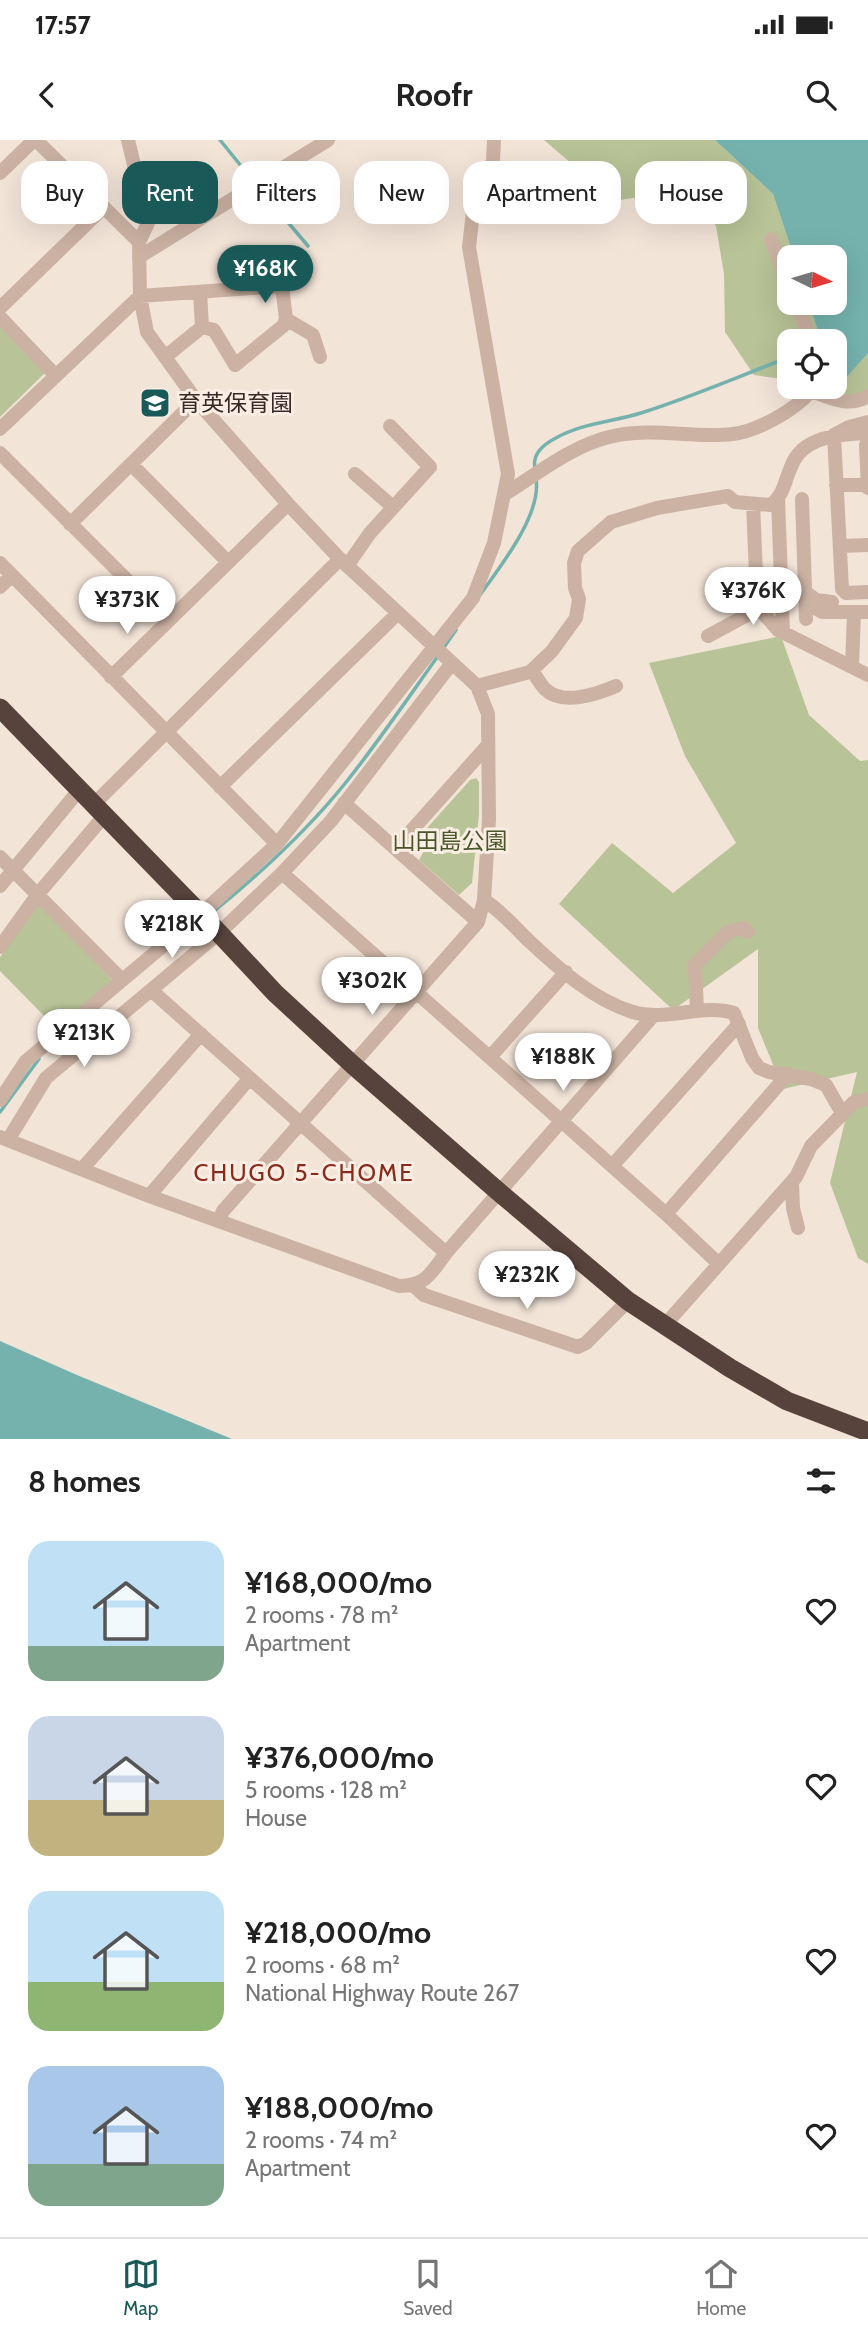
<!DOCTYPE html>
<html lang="en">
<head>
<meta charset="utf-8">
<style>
	body { margin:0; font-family:Cabin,"Noto Sans JP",sans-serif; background:#f2f2f2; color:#222; height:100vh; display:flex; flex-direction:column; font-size:26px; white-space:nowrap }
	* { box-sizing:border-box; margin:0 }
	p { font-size:23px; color:#767676 }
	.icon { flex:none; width:38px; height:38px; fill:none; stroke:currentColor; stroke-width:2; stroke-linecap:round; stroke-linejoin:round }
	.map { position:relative; height:1299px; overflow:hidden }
	.drawer { display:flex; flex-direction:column; background:#fff; flex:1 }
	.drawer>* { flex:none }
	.banner { position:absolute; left:21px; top:21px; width:826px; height:63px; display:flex; gap:14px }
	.needle { width:46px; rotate:95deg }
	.tools { position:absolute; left:777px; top:105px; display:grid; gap:14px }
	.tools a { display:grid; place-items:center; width:70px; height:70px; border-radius:14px; background:#fff; box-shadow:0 7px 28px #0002; font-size:35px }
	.price { position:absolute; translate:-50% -60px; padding:0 16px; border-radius:24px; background:#fff; color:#222; font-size:23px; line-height:46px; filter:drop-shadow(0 2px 4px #0008) }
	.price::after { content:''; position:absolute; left:50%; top:42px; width:21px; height:16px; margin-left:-10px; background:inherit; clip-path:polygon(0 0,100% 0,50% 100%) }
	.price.selected { background:#195a58; color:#fff }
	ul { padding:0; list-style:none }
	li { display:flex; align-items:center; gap:21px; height:175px; padding:0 28px }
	li span { display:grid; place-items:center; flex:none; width:196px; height:140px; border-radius:21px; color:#555 }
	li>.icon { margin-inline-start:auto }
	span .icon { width:84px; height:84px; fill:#fffc; stroke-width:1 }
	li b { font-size:30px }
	h2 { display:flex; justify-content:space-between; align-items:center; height:84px; padding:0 28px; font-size:30px }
	.tag { padding:0 24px; border-radius:21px; background:#fff; box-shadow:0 7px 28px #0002; font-size:24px; line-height:63px }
	.tag.selected { background:#195a58; color:#fff }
	.status { display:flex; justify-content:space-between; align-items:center; height:49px; padding:0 35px; background:#fff; direction:ltr }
	.status svg { height:19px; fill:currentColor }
	header { display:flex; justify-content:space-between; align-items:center; height:91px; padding:0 28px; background:#fff; font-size:32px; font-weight:700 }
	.tabs { display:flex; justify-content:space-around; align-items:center; height:98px; border-top:2px solid #e0e0e0; background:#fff; font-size:19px; color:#767676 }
	.tabs a { display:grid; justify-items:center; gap:4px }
	.tabs .selected { color:#195a58 }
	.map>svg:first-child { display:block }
	.green { fill:#b8c397 }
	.water { fill:#75b2ae }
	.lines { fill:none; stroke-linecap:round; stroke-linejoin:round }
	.stream { stroke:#75b2ae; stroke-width:3.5 }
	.minor { stroke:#cbb2a3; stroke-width:14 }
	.highway { stroke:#58423c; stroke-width:19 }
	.labels { text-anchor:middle; stroke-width:6; stroke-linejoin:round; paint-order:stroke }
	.poi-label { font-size:23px; fill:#362926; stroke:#faeee4; text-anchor:start }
	.park-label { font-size:23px; fill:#495628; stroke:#faeee4 }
	.neighbourhood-label { font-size:24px; letter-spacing:2px; fill:#8a2a1a; stroke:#faeee4 }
</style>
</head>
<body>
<div class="status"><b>17:57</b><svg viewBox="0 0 49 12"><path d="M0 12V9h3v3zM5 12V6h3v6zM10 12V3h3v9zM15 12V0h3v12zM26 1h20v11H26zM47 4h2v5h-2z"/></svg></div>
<header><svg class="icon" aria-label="back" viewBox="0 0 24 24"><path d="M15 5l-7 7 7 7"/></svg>Roofr<svg class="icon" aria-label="search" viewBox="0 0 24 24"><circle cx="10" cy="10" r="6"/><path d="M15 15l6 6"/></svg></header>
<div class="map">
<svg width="868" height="1299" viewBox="0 0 868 1299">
	<rect width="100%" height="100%" fill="#f3e4d8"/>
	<!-- green -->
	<path class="green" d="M544,0H715L773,54L794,117H789V163H809L821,201H789V240L754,235L725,192L724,134L716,86L684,37L650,55L615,61Z
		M0,187L45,233L0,277Z
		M868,213V264L817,247H835V224L845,238Z
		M781,496L809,575L860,621L868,620V1124L858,1118L830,1043L857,932L783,949L758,888V809L673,870L559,764L612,703L673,753L736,703L685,616L649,523Z
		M476,638L479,642V674L472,743L459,755L419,720L425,709L420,696L470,640Z
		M39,764L112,840L56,888L0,831V817Z"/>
	<!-- water -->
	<path class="water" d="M715,0H868V213L845,239L835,224V201H821L809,163H835V117H794L773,54Z
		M0,1201L77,1235L232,1299H0Z"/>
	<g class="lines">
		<!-- stream -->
		<path class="stream" d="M220,0L254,42
			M259,48L308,106
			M535,328C532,314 543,305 554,299C581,283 612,282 641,273C689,258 735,238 782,220L789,215
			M480,455C500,427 542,374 536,339
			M442,510L456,490
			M213,772C261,733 308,690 347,641C379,601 408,558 438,516
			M0,972L39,919"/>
		<!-- minor -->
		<path class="minor" d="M36,0L139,102
			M128,0L148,83L139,102L140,156L147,192L196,260L288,364L340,419L477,546L488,574L489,679L484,760L478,782L223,1071L219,1080
			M0,33L34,0
			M771,99L789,146
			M139,117L328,0
			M796,163L811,201
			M0,168L104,67
			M0,177L56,236
			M286,179L313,195L320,217
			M165,217L202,187
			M868,282L849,287L834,295L842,449L846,453L868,452
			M0,289L140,156L282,146L286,179L283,186L235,225L214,190L202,187L200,152
			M866,305L868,348
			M0,313L168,481
			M131,324L227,421
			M355,334L393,367
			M836,345H868
			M505,354C537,334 572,306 609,297C653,286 691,299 733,294C758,291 795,270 811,251C831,258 848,268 868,256
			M778,359L783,492
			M802,359L806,479
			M753,364L757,456L764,474L778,490L868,535
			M70,384L196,260
			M840,406L868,405
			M0,423L277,704
			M347,426L370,393L430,327L390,286
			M0,447L12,435
			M807,453L816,460L832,462
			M806,463L822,472H868
			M708,496L762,467
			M852,527L854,472
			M532,530C536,536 540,544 545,549C562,566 597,554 616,546
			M111,537L288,364
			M477,546L530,532L552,511L576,478L579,459L575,448L574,423L578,411L611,382L657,368L728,356L735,362L771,365C784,354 784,343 791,327C802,296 840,294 868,293
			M220,647L398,473
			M344,663L478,782
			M94,664L340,419
			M396,708L488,605
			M0,717L121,839
			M282,733L666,1074L719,1124
			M0,746L80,649
			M484,760C501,771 514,786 528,800C558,828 593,860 633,872C667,882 701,863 734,873L752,918L759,928L769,932L811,939L826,945L842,973
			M0,807L38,754L105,675
			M151,850L446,1113
			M697,871L695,825L728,792L743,788L748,792
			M490,917L566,832
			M0,960L26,921L201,774L277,704L473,458L494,403L508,334L469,107L474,63L493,21L494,0
			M0,997L149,1056L399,1146C426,1146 431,1133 446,1113L653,876
			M8,1000L46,938L219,793L282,733L331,681L452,523
			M612,1026L739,884
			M82,1029L201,894
			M792,1042L793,1068L798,1088
			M149,1056L249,939
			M666,1074L788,934
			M414,1146L424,1155L578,1207L586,1203L628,1161
			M664,1186L796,1037L811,1006L854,962L868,959"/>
		<!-- highway -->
		<path class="highway" d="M0,568L219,793L275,853L353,925L500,1053L628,1161L730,1228L787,1261L868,1292"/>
	</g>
	<!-- icons -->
	<defs>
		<g id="school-square" transform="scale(1.575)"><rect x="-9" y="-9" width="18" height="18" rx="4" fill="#195a58" stroke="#faeee4"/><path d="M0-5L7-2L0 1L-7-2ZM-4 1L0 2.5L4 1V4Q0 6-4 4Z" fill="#fff"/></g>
	</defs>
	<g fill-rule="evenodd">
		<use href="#school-square" x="155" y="263"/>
	</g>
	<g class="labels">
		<!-- poi labels -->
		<g class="poi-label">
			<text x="178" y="271">育英保育園</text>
		</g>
		<!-- park labels -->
		<g class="park-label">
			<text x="450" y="709">山田島公園</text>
		</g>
		<!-- neighbourhood labels -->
		<g class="neighbourhood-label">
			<text x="304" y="1041">CHUGO 5-CHOME</text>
		</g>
	</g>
</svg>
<div class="tools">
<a><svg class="needle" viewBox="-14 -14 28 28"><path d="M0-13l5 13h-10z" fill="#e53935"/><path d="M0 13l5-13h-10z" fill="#767676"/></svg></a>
<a><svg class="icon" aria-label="locate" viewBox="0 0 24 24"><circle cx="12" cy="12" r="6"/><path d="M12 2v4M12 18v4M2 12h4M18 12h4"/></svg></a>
</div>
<b class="price selected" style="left:265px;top:165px">¥168K</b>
<b class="price" style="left:753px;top:487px">¥376K</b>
<b class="price" style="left:127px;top:496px">¥373K</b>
<b class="price" style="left:172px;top:820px">¥218K</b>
<b class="price" style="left:372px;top:877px">¥302K</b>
<b class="price" style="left:84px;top:929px">¥213K</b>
<b class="price" style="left:563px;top:953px">¥188K</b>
<b class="price" style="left:527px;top:1171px">¥232K</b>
<div class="banner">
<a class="tag">Buy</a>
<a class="tag selected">Rent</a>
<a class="tag">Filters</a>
<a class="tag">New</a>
<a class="tag">Apartment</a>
<a class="tag">House</a>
</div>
</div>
<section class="drawer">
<h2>8 homes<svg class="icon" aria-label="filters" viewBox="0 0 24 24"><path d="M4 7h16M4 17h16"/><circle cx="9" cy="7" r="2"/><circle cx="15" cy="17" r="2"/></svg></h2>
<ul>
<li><span style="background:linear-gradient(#bfe0f5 75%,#7fa58c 0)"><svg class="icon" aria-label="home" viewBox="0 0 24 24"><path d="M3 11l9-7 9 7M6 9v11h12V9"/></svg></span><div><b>¥168,000/mo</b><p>2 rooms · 78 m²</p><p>Apartment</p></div><svg class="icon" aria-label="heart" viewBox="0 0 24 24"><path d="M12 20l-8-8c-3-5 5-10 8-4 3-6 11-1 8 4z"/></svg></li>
<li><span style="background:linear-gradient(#c9d6e8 60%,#c2b280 0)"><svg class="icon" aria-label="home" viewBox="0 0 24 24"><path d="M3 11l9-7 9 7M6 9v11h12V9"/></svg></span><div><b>¥376,000/mo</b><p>5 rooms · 128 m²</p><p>House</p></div><svg class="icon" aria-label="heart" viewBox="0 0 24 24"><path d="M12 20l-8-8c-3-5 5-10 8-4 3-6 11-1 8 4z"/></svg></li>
<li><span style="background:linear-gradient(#bfe0f5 65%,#8fb573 0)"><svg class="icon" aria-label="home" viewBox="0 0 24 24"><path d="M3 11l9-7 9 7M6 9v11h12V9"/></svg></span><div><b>¥218,000/mo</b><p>2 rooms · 68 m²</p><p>National Highway Route 267</p></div><svg class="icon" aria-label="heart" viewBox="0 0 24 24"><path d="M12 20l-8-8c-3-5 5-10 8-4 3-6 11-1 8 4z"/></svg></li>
<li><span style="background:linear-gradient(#a9c7e8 70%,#7fa58c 0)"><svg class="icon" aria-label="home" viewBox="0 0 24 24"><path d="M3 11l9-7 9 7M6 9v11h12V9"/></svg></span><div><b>¥188,000/mo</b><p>2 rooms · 74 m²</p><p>Apartment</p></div><svg class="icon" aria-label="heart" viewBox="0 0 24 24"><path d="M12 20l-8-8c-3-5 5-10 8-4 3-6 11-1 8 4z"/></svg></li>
</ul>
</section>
<nav class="tabs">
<a class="selected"><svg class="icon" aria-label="map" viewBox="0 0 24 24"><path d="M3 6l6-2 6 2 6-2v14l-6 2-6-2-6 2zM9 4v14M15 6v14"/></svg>Map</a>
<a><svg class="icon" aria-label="saved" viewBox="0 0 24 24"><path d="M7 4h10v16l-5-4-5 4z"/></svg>Saved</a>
<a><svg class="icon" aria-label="home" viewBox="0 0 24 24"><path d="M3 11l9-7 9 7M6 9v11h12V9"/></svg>Home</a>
</nav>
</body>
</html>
